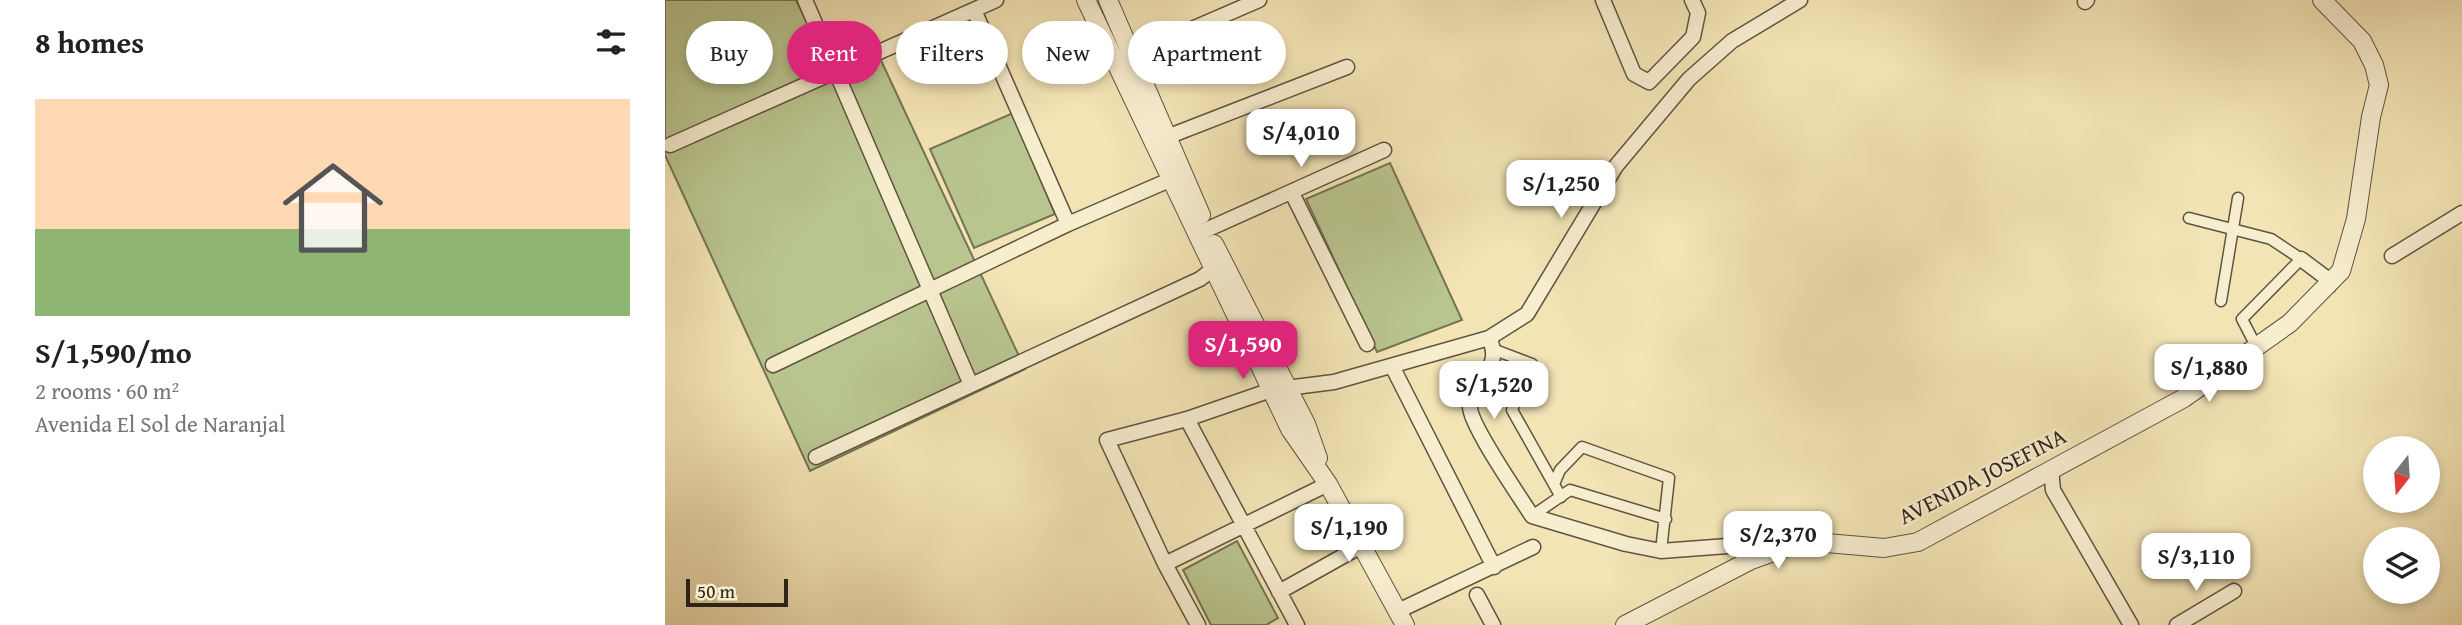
<!DOCTYPE html>
<html lang="en">
<head>
<meta charset="utf-8">
<style>
	body { margin:0; font-family:"Gentium Book Plus",serif; background:#f6f6f6; color:#222; height:100vh; display:flex; flex-direction:column; font-size:26px; white-space:nowrap }
	* { box-sizing:border-box; margin:0 }
	p { font-size:23px; color:#767676 }
	.icon { flex:none; width:38px; height:38px; fill:none; stroke:currentColor; stroke-width:2; stroke-linecap:round; stroke-linejoin:round }
	.map { position:relative; flex:1; overflow:hidden }
	.panel { display:flex; flex-direction:column; background:#fff; width:665px }
	.panel>* { flex:none }
	.top-card { position:absolute; left:21px; top:21px; width:665px; height:63px; display:flex; gap:14px }
	.needle { width:46px; rotate:197deg }
	.tools { position:absolute; left:1698px; top:436px; display:grid; gap:14px }
	.tools a { display:grid; place-items:center; width:77px; height:77px; border-radius:50%; background:#fff; box-shadow:0 4px 10px #0003; font-size:35px }
	.scale { position:absolute; left:21px; bottom:18px; width:102px; box-sizing:border-box; padding-left:7px; border:4px solid #2e2419; border-top:0; font-size:19px; line-height:24px; white-space:nowrap; color:#2e2419; -webkit-text-stroke:5px #f7edcf; paint-order:stroke }
	.price { position:absolute; translate:-50% -60px; padding:0 16px; border-radius:14px; background:#fff; color:#222; font-size:23px; line-height:46px; filter:drop-shadow(0 2px 4px #0008) }
	.price::after { content:''; position:absolute; left:50%; top:42px; width:21px; height:16px; margin-left:-10px; background:inherit; clip-path:polygon(0 0,100% 0,50% 100%) }
	.price.active { background:#db2777; color:#fff }
	ul { padding:0; list-style:none }
	li { display:grid; align-content:center; gap:14px; height:371px; padding:0 35px }
	li span { display:grid; place-items:center; height:217px; border-radius:0px; color:#555 }
	li>.icon { margin-inline-start:auto }
	span .icon { width:126px; height:126px; fill:#fffc; stroke-width:1 }
	li b { font-size:30px }
	h2 { display:flex; justify-content:space-between; align-items:center; height:84px; padding:0 35px; font-size:30px }
	.chip { padding:0 24px; border-radius:32px; background:#fff; box-shadow:0 4px 10px #0003; font-size:24px; line-height:63px }
	.chip.active { background:#db2777; color:#fff }
	main { display:flex; flex:1; min-height:0 }
	.map>svg:first-child { display:block }
	.green { fill:#b9c58f; stroke:#747454; stroke-width:2 }
	.lines { fill:none; stroke-linecap:round; stroke-linejoin:round }
	.pedestrian-casing { stroke:#5f5440; stroke-width:13 }
	.minor-casing { stroke:#5f5440; stroke-width:17 }
	.tertiary-casing { stroke:#5f5440; stroke-width:20 }
	.pedestrian { stroke:#f7edcf; stroke-width:10 }
	.minor { stroke:#f7edcf; stroke-width:14 }
	.tertiary { stroke:#f7edcf; stroke-width:18 }
	.labels { text-anchor:middle; stroke-width:5; stroke-linejoin:round; paint-order:stroke }
	.street-label { font-size:23px; fill:#2e2419; stroke:#f7edcf }
</style>
</head>
<body>
<main>
<section class="panel">
<h2>8 homes<svg class="icon" aria-label="filters" viewBox="0 0 24 24"><path d="M4 7h16M4 17h16"/><circle cx="9" cy="7" r="2"/><circle cx="15" cy="17" r="2"/></svg></h2>
<ul>
<li><span style="background:linear-gradient(#ffd9b3 60%,#8fb573 0)"><svg class="icon" aria-label="home" viewBox="0 0 24 24"><path d="M3 11l9-7 9 7M6 9v11h12V9"/></svg></span><div><b>S/1,590/mo</b><p>2 rooms · 60 m²</p><p>Avenida El Sol de Naranjal</p></div></li>
</ul>
</section>
<div class="map">
<svg width="1797" height="625" viewBox="0 0 1797 625">
	<rect width="100%" height="100%" fill="#f3e4b5"/>
	<filter id="stains"><feTurbulence type="fractalNoise" baseFrequency=".00286" numOctaves="4"/><feColorMatrix values="0 0 0 0 .2 0 0 0 0 .09 0 0 0 0 .02 0 0 0 .5 -.17"/></filter>
	<radialGradient id="worn" r=".72"><stop offset=".6" stop-color="#630" stop-opacity="0"/><stop offset="1" stop-color="#630" stop-opacity=".3"/></radialGradient>
	<!-- green -->
	<path class="green" d="M0,0H131L167,74L214,56L360,369L145,471L0,155Z
		M348,113L390,214L309,248L265,149Z
		M725,163L797,320L712,352L641,199Z
		M572,541L613,618L601,625H546L518,570Z"/>
	<g class="lines">
		<!-- pedestrian casing -->
		<g class="pedestrian-casing">
			<path id="pedestrian" d="M1524,218L1606,239L1636,259L1577,319L1592,348
				M1556,301L1573,198
				M830,350L867,364L847,410L896,497
				M889,484L895,470L917,447L1004,478L996,551
				M867,516L905,490L1001,519"/>
		</g>
		<!-- minor casing -->
		<g class="minor-casing">
			<path id="minor" d="M140,0L306,385
				M938,0L969,74L984,82L1028,37L1033,13L1027,0
				M1420,2L1422,0
				M309,10L403,224
				M469,54L594,0
				M502,137L682,67
				M5,145L331,0
				M627,193L702,344
				M532,234L719,150
				M1727,256L1797,213
				M1636,259L1660,277L1664,286
				M824,338C840,370 805,379 805,407C805,425 855,497 867,516L961,544L996,551L1076,545L1086,560
				M108,365L403,224L516,175
				M727,366L829,567
				M522,419L632,625
				M151,457L535,279L557,262
				M1386,469L1388,490L1466,625
				M500,564L663,484
				M614,592L696,546
				M812,595L828,625
				M733,611L868,547
				M533,625L500,564L442,440L522,419L606,390L669,382L824,338L862,314L951,166L1024,79L1067,41L1135,0
				M1512,625L1569,591"/>
		</g>
		<!-- tertiary casing -->
		<g class="tertiary-casing">
			<path id="tertiary" d="M421,0L625,429L663,484L740,625
				M443,0L536,215
				M549,244L641,424L653,458
				M960,625L1086,560L1128,545L1150,542L1219,548L1253,542L1519,398L1625,323L1676,271L1691,219L1706,117L1714,85L1709,65L1697,41L1657,0"/>
		</g>
		<!-- pedestrian -->
		<use href="#pedestrian" class="pedestrian"/>
		<!-- minor -->
		<use href="#minor" class="minor"/>
		<!-- tertiary -->
		<use href="#tertiary" class="tertiary"/>
	</g>
	<g class="labels">
		<!-- street labels -->
		<g class="street-label">
			<text transform="translate(1317 476) rotate(-27)" y="8">AVENIDA JOSEFINA</text>
		</g>
	</g>
	<rect width="100%" height="100%" filter="url(#stains)"/>
	<rect width="100%" height="100%" fill="url(#worn)"/>
</svg>
<div class="tools">
<a><svg class="needle" viewBox="-14 -14 28 28"><path d="M0-13l5 13h-10z" fill="#e53935"/><path d="M0 13l5-13h-10z" fill="#767676"/></svg></a>
<a><svg class="icon" aria-label="layers" viewBox="0 0 24 24"><path d="M12 4l9 5-9 5-9-5zM3 14l9 5 9-5"/></svg></a>
</div>
<div class="scale">50 m</div>
<b class="price" style="left:636px;top:169px">S/4,010</b>
<b class="price" style="left:896px;top:220px">S/1,250</b>
<b class="price active" style="left:578px;top:381px">S/1,590</b>
<b class="price" style="left:1544px;top:404px">S/1,880</b>
<b class="price" style="left:829px;top:421px">S/1,520</b>
<b class="price" style="left:684px;top:564px">S/1,190</b>
<b class="price" style="left:1113px;top:571px">S/2,370</b>
<b class="price" style="left:1531px;top:593px">S/3,110</b>
<div class="top-card">
<a class="chip">Buy</a>
<a class="chip active">Rent</a>
<a class="chip">Filters</a>
<a class="chip">New</a>
<a class="chip">Apartment</a>
</div>
</div>
</main>
</body>
</html>
